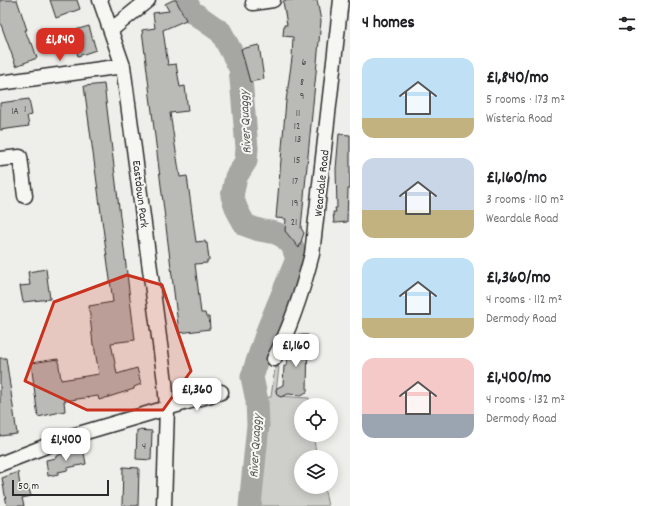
<!DOCTYPE html>
<html lang="en">
<head>
<meta charset="utf-8">
<style>
	body { margin:0; font-family:Dekko,sans-serif; background:#f2f2f2; color:#202124; height:100vh; display:flex; flex-direction:column; font-size:15px; white-space:nowrap }
	* { box-sizing:border-box; margin:0 }
	p { font-size:13px; color:#757577 }
	.icon { flex:none; width:22px; height:22px; fill:none; stroke:currentColor; stroke-width:2; stroke-linecap:round; stroke-linejoin:round }
	.map { position:relative; flex:1; overflow:hidden }
	.side { display:flex; flex-direction:column; background:#fff; width:300px }
	.side>* { flex:none }
	.fabs { position:absolute; left:294px; top:398px; display:grid; gap:8px }
	.fabs a { display:grid; place-items:center; width:44px; height:44px; border-radius:50%; background:#fff; box-shadow:0 2px 10px #0003; font-size:20px }
	.scale { position:absolute; left:12px; bottom:10px; width:97px; box-sizing:border-box; padding-left:4px; border:2px solid #2b2b2b; border-top:0; font-size:11px; line-height:14px; white-space:nowrap; color:#2b2b2b; -webkit-text-stroke:3px #f6f6f2; paint-order:stroke }
	.price { position:absolute; translate:-50% -34px; padding:0 9px; border-radius:8px; background:#fff; color:#222; font-size:13px; line-height:26px; filter:drop-shadow(0 1px 2px #0008) }
	.price::after { content:''; position:absolute; left:50%; top:24px; width:12px; height:9px; margin-left:-6px; background:inherit; clip-path:polygon(0 0,100% 0,50% 100%) }
	.price.active { background:#d93025; color:#fff }
	ul { padding:0; list-style:none }
	li { display:flex; align-items:center; gap:12px; height:100px; padding:0 12px }
	li span { display:grid; place-items:center; flex:none; width:112px; height:80px; border-radius:12px; color:#555 }
	li>.icon { margin-inline-start:auto }
	span .icon { width:48px; height:48px; fill:#fffc; stroke-width:1 }
	li b { font-size:17px }
	h2 { display:flex; justify-content:space-between; align-items:center; height:48px; padding:0 12px; font-size:17px }
	main { display:flex; flex:1; min-height:0 }
	.map>svg:first-child { display:block }
	.green { fill:#cececa; stroke:#7c7c7a }
	.lines { fill:none; stroke-linecap:round; stroke-linejoin:round }
	.river { stroke:#a6a6a3; stroke-width:23 }
	.building { fill:#babab7; stroke:#2b2b2b }
	.minor-casing { stroke:#2b2b2b; stroke-width:17 }
	.minor { stroke:#f6f6f2; stroke-width:14 }
	.marked { fill:#c8321e; fill-opacity:0.2; stroke:#c8321e; stroke-width:3; stroke-linejoin:round }
	.labels { text-anchor:middle; stroke-width:4; stroke-linejoin:round; paint-order:stroke }
	.number-label { font-size:10px; fill:#4f4f4e }
	.street-label { font-size:12px; fill:#2b2b2b; stroke:#f6f6f2 }
	.water-label { font-size:13px; font-style:italic; fill:#565655; stroke:#f6f6f2 }
</style>
</head>
<body>
<main>
<div class="map">
<svg width="350" height="506" viewBox="0 0 350 506">
	<rect width="100%" height="100%" fill="#eeeeea"/>
	<filter id="ink" filterUnits="userSpaceOnUse"><feTurbulence type="fractalNoise" baseFrequency=".025" numOctaves="2"/><feDisplacementMap in="SourceGraphic" scale="8" xChannelSelector="R" yChannelSelector="G"/><feConvolveMatrix kernelMatrix="1 2 1 2 8 2 1 2 1" color-interpolation-filters="sRGB"/></filter>
	<g filter="url(#ink)">
		<!-- green -->
		<path class="green" d="M279,367L276,392L278,396L309,398L310,405H301V435H313L317,457H301V487H324L328,506H246L252,455V399L271,397L275,368Z"/>
		<g class="lines">
			<!-- river -->
			<path class="river" d="M186,0L191,11L221,32L240,68L247,148L246,161L236,177L232,196L237,210L245,225L259,230L276,233L284,237L292,245L297,259L268,329L252,377L257,401L258,425L250,506"/>
		</g>
		<!-- building -->
		<path class="building" d="M0,0H17L27,30H25L30,43H32L37,58L16,66L0,22Z
			M50,0H77L80,9L56,18Z
			M173,0H176L186,20L163,30L168,65L176,64L180,87L185,86L188,111L170,113L180,177L187,176L196,242L205,241V243H207L209,260H207V263L195,264L201,313H205L206,317H209L210,329L179,333L142,30L155,28L153,13L169,11L165,4Z
			M289,0H317L321,21L301,228L304,233L299,248L285,231L286,219L276,218L286,101L292,58L293,37L283,36L284,25H287L283,1Z
			M89,26L96,50L78,56L76,49L60,51L58,35Z
			M259,45L264,79L250,82L241,49Z
			M104,84L135,340L111,343L117,374L137,368L141,384L134,387V389L99,400L98,396L64,401L65,411L38,417L31,363L58,359L61,380L99,374L94,345H93L89,306L113,302L84,86Z
			M29,99L32,115L27,116L29,126L0,130V103Z
			M339,134L350,135V189H348L347,222L336,223H334L333,212H336L335,208H337L336,169Z
			M46,269L50,299L23,302L20,286L30,285L28,272Z
			M295,335H308L307,392L301,395L288,394L281,397L277,395L276,390L277,388L283,385L284,366H287L288,351Z
			M0,358H6L17,434L0,436Z
			M137,430L152,431L151,460L136,459Z
			M83,447L86,464L67,468L68,470L58,472L59,474L48,476L46,460L56,458V456Z
			M123,467L139,468L138,506H122Z
			M18,472L20,486L28,485L31,496L22,498L24,506H7L2,478Z"/>
		<g class="lines">
			<!-- minor casing -->
			<g class="minor-casing">
				<path id="minor" d="M100,0L123,66L165,382L167,407L164,506
					M253,3L273,0
					M111,30L148,0
					M0,83L123,66
					M0,159L20,157L25,196
					M274,359C291,327 303,289 312,254L341,0
					M0,464L72,436L221,392"/>
			</g>
			<!-- minor -->
			<use href="#minor" class="minor"/>
		</g>
	</g>
	<!-- marked area -->
	<path class="marked" d="M127,275L162,285L191,371L163,410H87L25,381L54,302Z"/>
	<g class="labels">
		<!-- number labels -->
		<g class="number-label">
			<text x="304" y="65">6</text>
			<text x="302" y="85">8</text>
			<text x="302" y="99">9</text>
			<text x="25" y="112">1</text>
			<text x="15" y="114">1A</text>
			<text x="298" y="116">11</text>
			<text x="297" y="129">12</text>
			<text x="298" y="142">13</text>
			<text x="297" y="163">15</text>
			<text x="295" y="184">17</text>
			<text x="295" y="206">19</text>
			<text x="294" y="225">21</text>
			<text x="144" y="449">4</text>
		</g>
		<!-- street labels -->
		<g class="street-label">
			<text transform="translate(321 183) rotate(-84)" y="4">Weardale Road</text>
			<text transform="translate(141 194) rotate(83)" y="4">Eastdown Park</text>
		</g>
		<!-- water labels -->
		<g class="water-label">
			<text transform="translate(244 122) rotate(-93)" y="5">River Quaggy</text>
			<text transform="translate(254 446) rotate(-87)" y="5">River Quaggy</text>
		</g>
	</g>
</svg>
<div class="fabs">
<a><svg class="icon" aria-label="locate" viewBox="0 0 24 24"><circle cx="12" cy="12" r="6"/><path d="M12 2v4M12 18v4M2 12h4M18 12h4"/></svg></a>
<a><svg class="icon" aria-label="layers" viewBox="0 0 24 24"><path d="M12 4l9 5-9 5-9-5zM3 14l9 5 9-5"/></svg></a>
</div>
<div class="scale">50 m</div>
<b class="price active" style="left:60px;top:62px">£1,840</b>
<b class="price" style="left:296px;top:368px">£1,160</b>
<b class="price" style="left:197px;top:412px">£1,360</b>
<b class="price" style="left:66px;top:462px">£1,400</b>
</div>
<section class="side">
<h2>4 homes<svg class="icon" aria-label="filters" viewBox="0 0 24 24"><path d="M4 7h16M4 17h16"/><circle cx="9" cy="7" r="2"/><circle cx="15" cy="17" r="2"/></svg></h2>
<ul>
<li><span style="background:linear-gradient(#bfe0f5 75%,#c2b280 0)"><svg class="icon" aria-label="home" viewBox="0 0 24 24"><path d="M3 11l9-7 9 7M6 9v11h12V9"/></svg></span><div><b>£1,840/mo</b><p>5 rooms · 173 m²</p><p>Wisteria Road</p></div></li>
<li><span style="background:linear-gradient(#c9d6e8 65%,#c2b280 0)"><svg class="icon" aria-label="home" viewBox="0 0 24 24"><path d="M3 11l9-7 9 7M6 9v11h12V9"/></svg></span><div><b>£1,160/mo</b><p>3 rooms · 110 m²</p><p>Weardale Road</p></div></li>
<li><span style="background:linear-gradient(#bfe0f5 75%,#c2b280 0)"><svg class="icon" aria-label="home" viewBox="0 0 24 24"><path d="M3 11l9-7 9 7M6 9v11h12V9"/></svg></span><div><b>£1,360/mo</b><p>4 rooms · 112 m²</p><p>Dermody Road</p></div></li>
<li><span style="background:linear-gradient(#f6c9c9 70%,#9aa5b1 0)"><svg class="icon" aria-label="home" viewBox="0 0 24 24"><path d="M3 11l9-7 9 7M6 9v11h12V9"/></svg></span><div><b>£1,400/mo</b><p>4 rooms · 132 m²</p><p>Dermody Road</p></div></li>
</ul>
</section>
</main>
</body>
</html>
